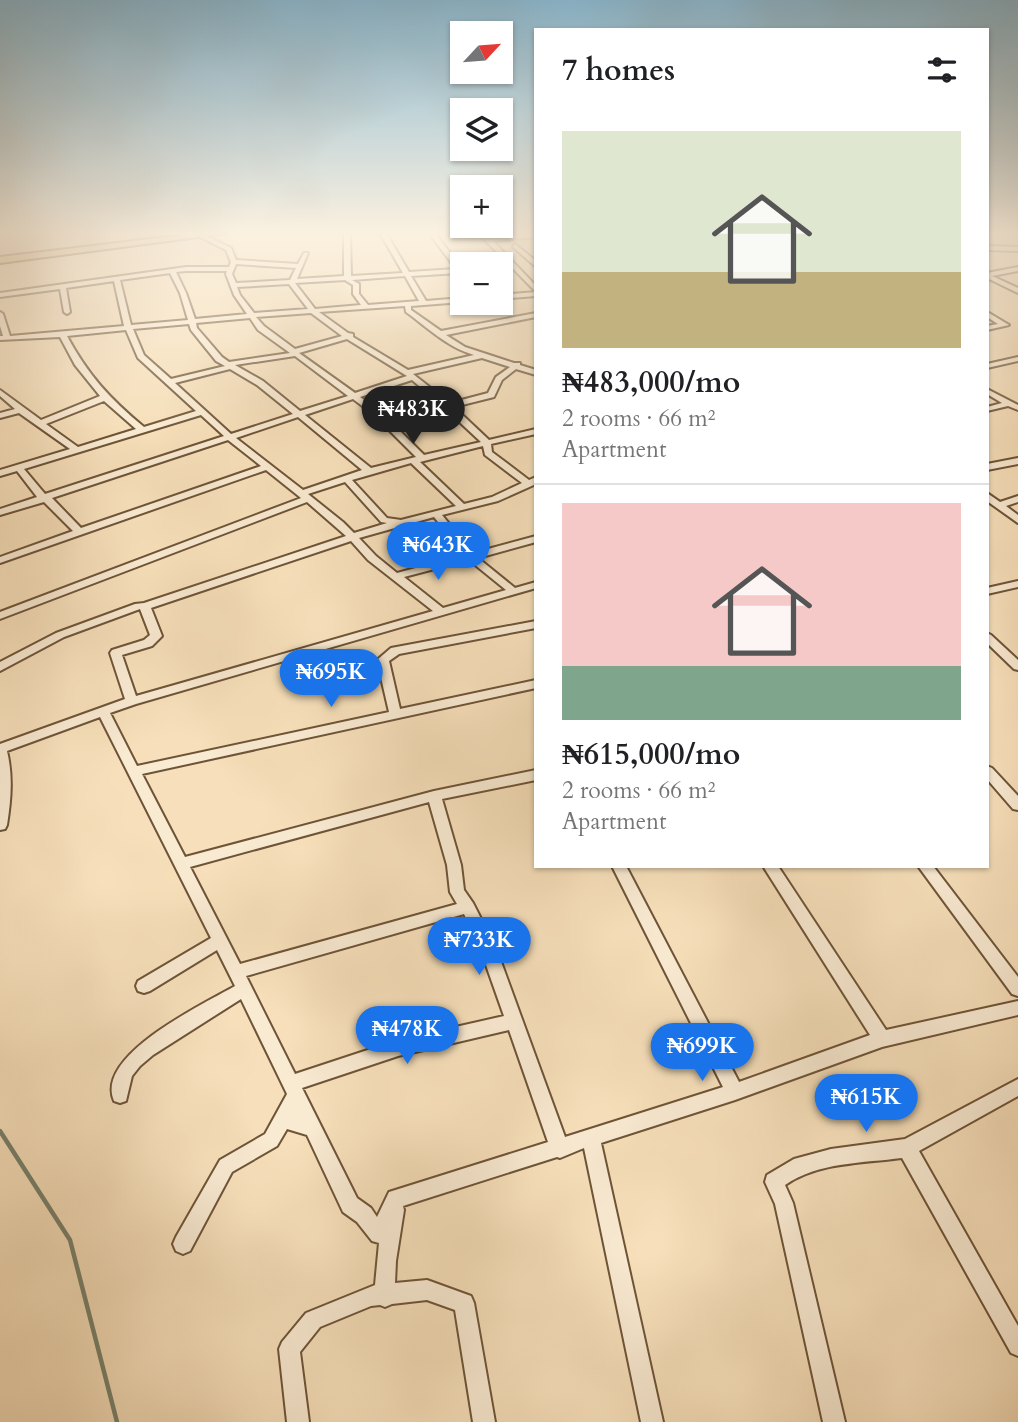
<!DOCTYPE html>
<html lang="en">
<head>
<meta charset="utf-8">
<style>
	body { margin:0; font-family:Cardo,serif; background:#f2f2f2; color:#202124; height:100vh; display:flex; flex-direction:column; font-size:26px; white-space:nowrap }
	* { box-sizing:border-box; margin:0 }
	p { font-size:23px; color:#757577 }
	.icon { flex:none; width:38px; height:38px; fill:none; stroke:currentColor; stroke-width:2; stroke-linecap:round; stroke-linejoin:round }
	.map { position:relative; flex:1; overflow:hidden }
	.side { position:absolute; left:534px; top:28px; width:455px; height:840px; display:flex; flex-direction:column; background:#fff; border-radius:0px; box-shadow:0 2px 5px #0004 }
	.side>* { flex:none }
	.needle { width:46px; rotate:64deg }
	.fabs { position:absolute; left:450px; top:21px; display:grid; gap:14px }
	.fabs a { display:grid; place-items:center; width:63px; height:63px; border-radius:0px; background:#fff; box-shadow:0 2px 5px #0004; font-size:35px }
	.price { position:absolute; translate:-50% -60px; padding:0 16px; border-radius:24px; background:#1a73e8; color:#fff; font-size:23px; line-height:46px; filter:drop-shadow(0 2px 4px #0008) }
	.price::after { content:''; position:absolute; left:50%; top:42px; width:21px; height:16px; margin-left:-10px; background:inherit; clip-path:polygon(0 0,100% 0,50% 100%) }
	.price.current { background:#222; color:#fff }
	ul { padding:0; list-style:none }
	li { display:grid; align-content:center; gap:14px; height:371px; padding:0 28px }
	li+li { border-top:2px solid #e0e0e0 }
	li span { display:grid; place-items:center; height:217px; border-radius:0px; color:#555 }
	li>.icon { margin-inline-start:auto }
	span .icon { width:126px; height:126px; fill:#fffc; stroke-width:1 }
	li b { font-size:30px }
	h2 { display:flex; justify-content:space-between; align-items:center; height:84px; padding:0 28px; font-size:30px }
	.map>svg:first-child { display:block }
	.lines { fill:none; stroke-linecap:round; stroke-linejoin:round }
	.stream { stroke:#78816c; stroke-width:4.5 }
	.minor-casing { stroke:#6e5437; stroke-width:4 }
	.highway-casing { stroke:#40260b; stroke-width:4 }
	.minor { fill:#f9ead2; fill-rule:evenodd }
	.highway { fill:#ebc07d; fill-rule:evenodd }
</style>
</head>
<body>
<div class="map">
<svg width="1018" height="1422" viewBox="0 0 1018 1422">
	<rect width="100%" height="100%" fill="#f6dfba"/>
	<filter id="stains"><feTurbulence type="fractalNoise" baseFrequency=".00286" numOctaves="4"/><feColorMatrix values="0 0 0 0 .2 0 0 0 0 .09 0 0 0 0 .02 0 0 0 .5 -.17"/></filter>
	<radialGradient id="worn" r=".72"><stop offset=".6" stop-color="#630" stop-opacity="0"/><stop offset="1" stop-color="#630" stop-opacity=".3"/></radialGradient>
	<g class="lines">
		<!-- stream -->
		<path class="stream" d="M0,1131L70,1240L117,1422"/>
		<!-- minor casing -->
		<g class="minor-casing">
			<path id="minor" d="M344,233H350L351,276L403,273L380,233H386L409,272L456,269L429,233H435L462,269V275L459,273L411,276L426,301L462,298V302L411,306V310L441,331L536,313V317L446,335L465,347L514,363H520V365L536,370V375L516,369L502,380L494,397L454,407L489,440L536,429V434L491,444L492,452L529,480L536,477V484L498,501L442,515L473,553L536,536V542L478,558L515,588L536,582V588L136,704L110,713L137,766L389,712L377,660L391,648L536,621V628L399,654L389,661L400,709L536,680V688L142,774L185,857L434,791L536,770V780L442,799L461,865L464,890L473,903L496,948L565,1137L723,1087L612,866H626L739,1082L870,1035L763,866H778L886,1030L1018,1001V1015L882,1047L735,1100L601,1143L663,1422H641L584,1148L560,1158L557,1157L403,1206L404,1210L396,1261L395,1283L427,1280L471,1296L474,1303L495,1422H473L455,1310L427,1300L392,1304L385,1307L380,1305L371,1306L320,1327L300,1352L309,1422H287L279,1349L282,1342L306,1313L375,1285L379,1243L372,1241L357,1222L343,1212L307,1135L287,1129L277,1146L232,1172L190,1251L183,1254L176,1251L173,1244L176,1237L220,1160L265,1134L287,1094L241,999L153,1055L140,1066L132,1076L126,1101L120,1103L114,1101C94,1055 204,1004 235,986L217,950L150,991L144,993L138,991L136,986L138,981L211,938L100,717L7,751C13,776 11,800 7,825L5,829L0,830V744L125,699L110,653L112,650L144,640L150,635L140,609L64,637L0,671V662L56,633L135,604L144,603L346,536L307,502L0,619V612L301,498L266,470L0,563V557L73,531L44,502L0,515V509L37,497L17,471L0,476V470L70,449L19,413L0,418V413L15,409L0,396V390L41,420L100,396L75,365L60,337L0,340V336H3L0,326V312L3,314L10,336L124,326L114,281L66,288L70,312L67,314L64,312L60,289L0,297V293L186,267H229L231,262L226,250L200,237L202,234L231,248L236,260L298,264L304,253H308L297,279L344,276ZM236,264L296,268L290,280L236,283L232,274ZM186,271H227L226,274L234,295L247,314L195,319L186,293L176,272ZM170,273L180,293L188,320L131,325L120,280ZM405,276L419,301L368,305L359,294V284L352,280ZM345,280L353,285V294L361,305L315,309L295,283ZM289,284L308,309L254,313L240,295L237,287ZM405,306L406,312C428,328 447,347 474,355L408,370L353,337V334L348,333L319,312ZM311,313L342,336L295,349L264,326L256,317ZM250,318L258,330L290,353L229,362L222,357L197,328L196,323ZM189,324L191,330L216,361L225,366L171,379L144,355L133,329ZM126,330L138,358L196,411L144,427C110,399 88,375 67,336ZM347,339L407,376L355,393L299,353ZM295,356L348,396L300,411L263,381L235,365ZM482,358L510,367L496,377L488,393L450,403L413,374ZM230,369L257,385L293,414L231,434L175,383ZM412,380L437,401L481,442L424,455L379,410L360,397ZM353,399L373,414L416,457L371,468L305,415ZM104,401L136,429L78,447L46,424ZM201,415L224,436L45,494L24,469ZM298,417L362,470L303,490L236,438ZM228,440L261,466L81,528L52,498ZM483,446L485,455L522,483L492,497L464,504L420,462ZM411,463L456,506L401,520L387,518L352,480ZM345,482L381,522L387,523L354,533L343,522L308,494ZM434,517L464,555L397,573L376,556L359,538ZM351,541L368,560L433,611L136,696L122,655L152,646L162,636L151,608ZM469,560L506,590L443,608L404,577ZM429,802L447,865L450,892L457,904L240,964L190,867ZM464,914L480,948L504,1016L398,1040L295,1074L246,976ZM509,1030L548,1142L389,1192L377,1217L371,1208L357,1198L302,1088L398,1056Z
				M452,233H485L490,238L536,233V237L493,241L536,286V292L481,236H450Z
				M515,244L536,261V267L513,247Z
				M987,246L1018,247V251L987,250Z
				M1018,267V271L992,276L1018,288V293L987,278V273Z
				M536,292V296L500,299V295Z
				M987,312L989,313L1009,325L987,330V326L998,324L987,317Z
				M1018,357V361L987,368V364Z
				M987,389L1018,405V410L1008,406L987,411V407L1002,403L987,394Z
				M1018,458V464L987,470V464Z
				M987,493L1000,502L1018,496V502L1006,506L1018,515V523L987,501Z
				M1018,581V587L987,594V588Z
				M987,633L991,635L1018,660V670L1014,669L987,643Z
				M987,766L992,768L1018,796V810L1013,809L987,779Z
				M918,866H933L1018,977V996L1012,994Z
				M1018,1079V1096L919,1151L1018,1326V1356L1011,1353L902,1158C864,1163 818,1162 785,1185L793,1203L845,1422H823L775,1204L765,1182L767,1175L794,1159L831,1149L905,1139Z"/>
		</g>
		<!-- highway casing -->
		<g class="highway-casing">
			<path id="highway" d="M200,233H229L0,263V257Z"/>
		</g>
		<!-- minor -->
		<use href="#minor" class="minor"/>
		<!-- highway -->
		<use href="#highway" class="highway"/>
	</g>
	<!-- sky -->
	<linearGradient id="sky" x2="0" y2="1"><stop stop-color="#8ab8d0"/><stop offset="0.54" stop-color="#fbf1e0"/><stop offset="1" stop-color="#fbf1e0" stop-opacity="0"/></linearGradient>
	<rect width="1018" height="432" fill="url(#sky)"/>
	<rect width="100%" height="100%" filter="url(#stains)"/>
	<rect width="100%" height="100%" fill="url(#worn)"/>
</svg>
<div class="fabs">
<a><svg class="needle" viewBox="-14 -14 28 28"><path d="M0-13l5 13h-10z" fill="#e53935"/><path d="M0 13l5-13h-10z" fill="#757577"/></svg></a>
<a><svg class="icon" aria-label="layers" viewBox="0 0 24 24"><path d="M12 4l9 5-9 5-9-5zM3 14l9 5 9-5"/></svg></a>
<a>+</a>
<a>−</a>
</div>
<b class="price current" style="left:413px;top:446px">₦483K</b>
<b class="price" style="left:438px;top:582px">₦643K</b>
<b class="price" style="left:331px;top:709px">₦695K</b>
<b class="price" style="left:479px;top:977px">₦733K</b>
<b class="price" style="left:407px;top:1066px">₦478K</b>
<b class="price" style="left:702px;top:1083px">₦699K</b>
<b class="price" style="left:866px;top:1134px">₦615K</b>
<section class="side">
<h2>7 homes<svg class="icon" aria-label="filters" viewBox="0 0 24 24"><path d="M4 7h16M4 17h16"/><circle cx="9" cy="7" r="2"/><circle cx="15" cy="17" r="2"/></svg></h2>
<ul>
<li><span style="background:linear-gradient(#dfe7d0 65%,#c2b280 0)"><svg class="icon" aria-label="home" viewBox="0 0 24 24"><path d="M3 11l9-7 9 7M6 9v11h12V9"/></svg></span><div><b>₦483,000/mo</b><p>2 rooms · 66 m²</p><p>Apartment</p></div></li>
<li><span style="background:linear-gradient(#f6c9c9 75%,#7fa58c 0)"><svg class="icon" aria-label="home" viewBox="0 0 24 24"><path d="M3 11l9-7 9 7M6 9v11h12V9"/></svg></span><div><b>₦615,000/mo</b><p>2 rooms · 66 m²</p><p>Apartment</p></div></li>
</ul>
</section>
</div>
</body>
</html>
